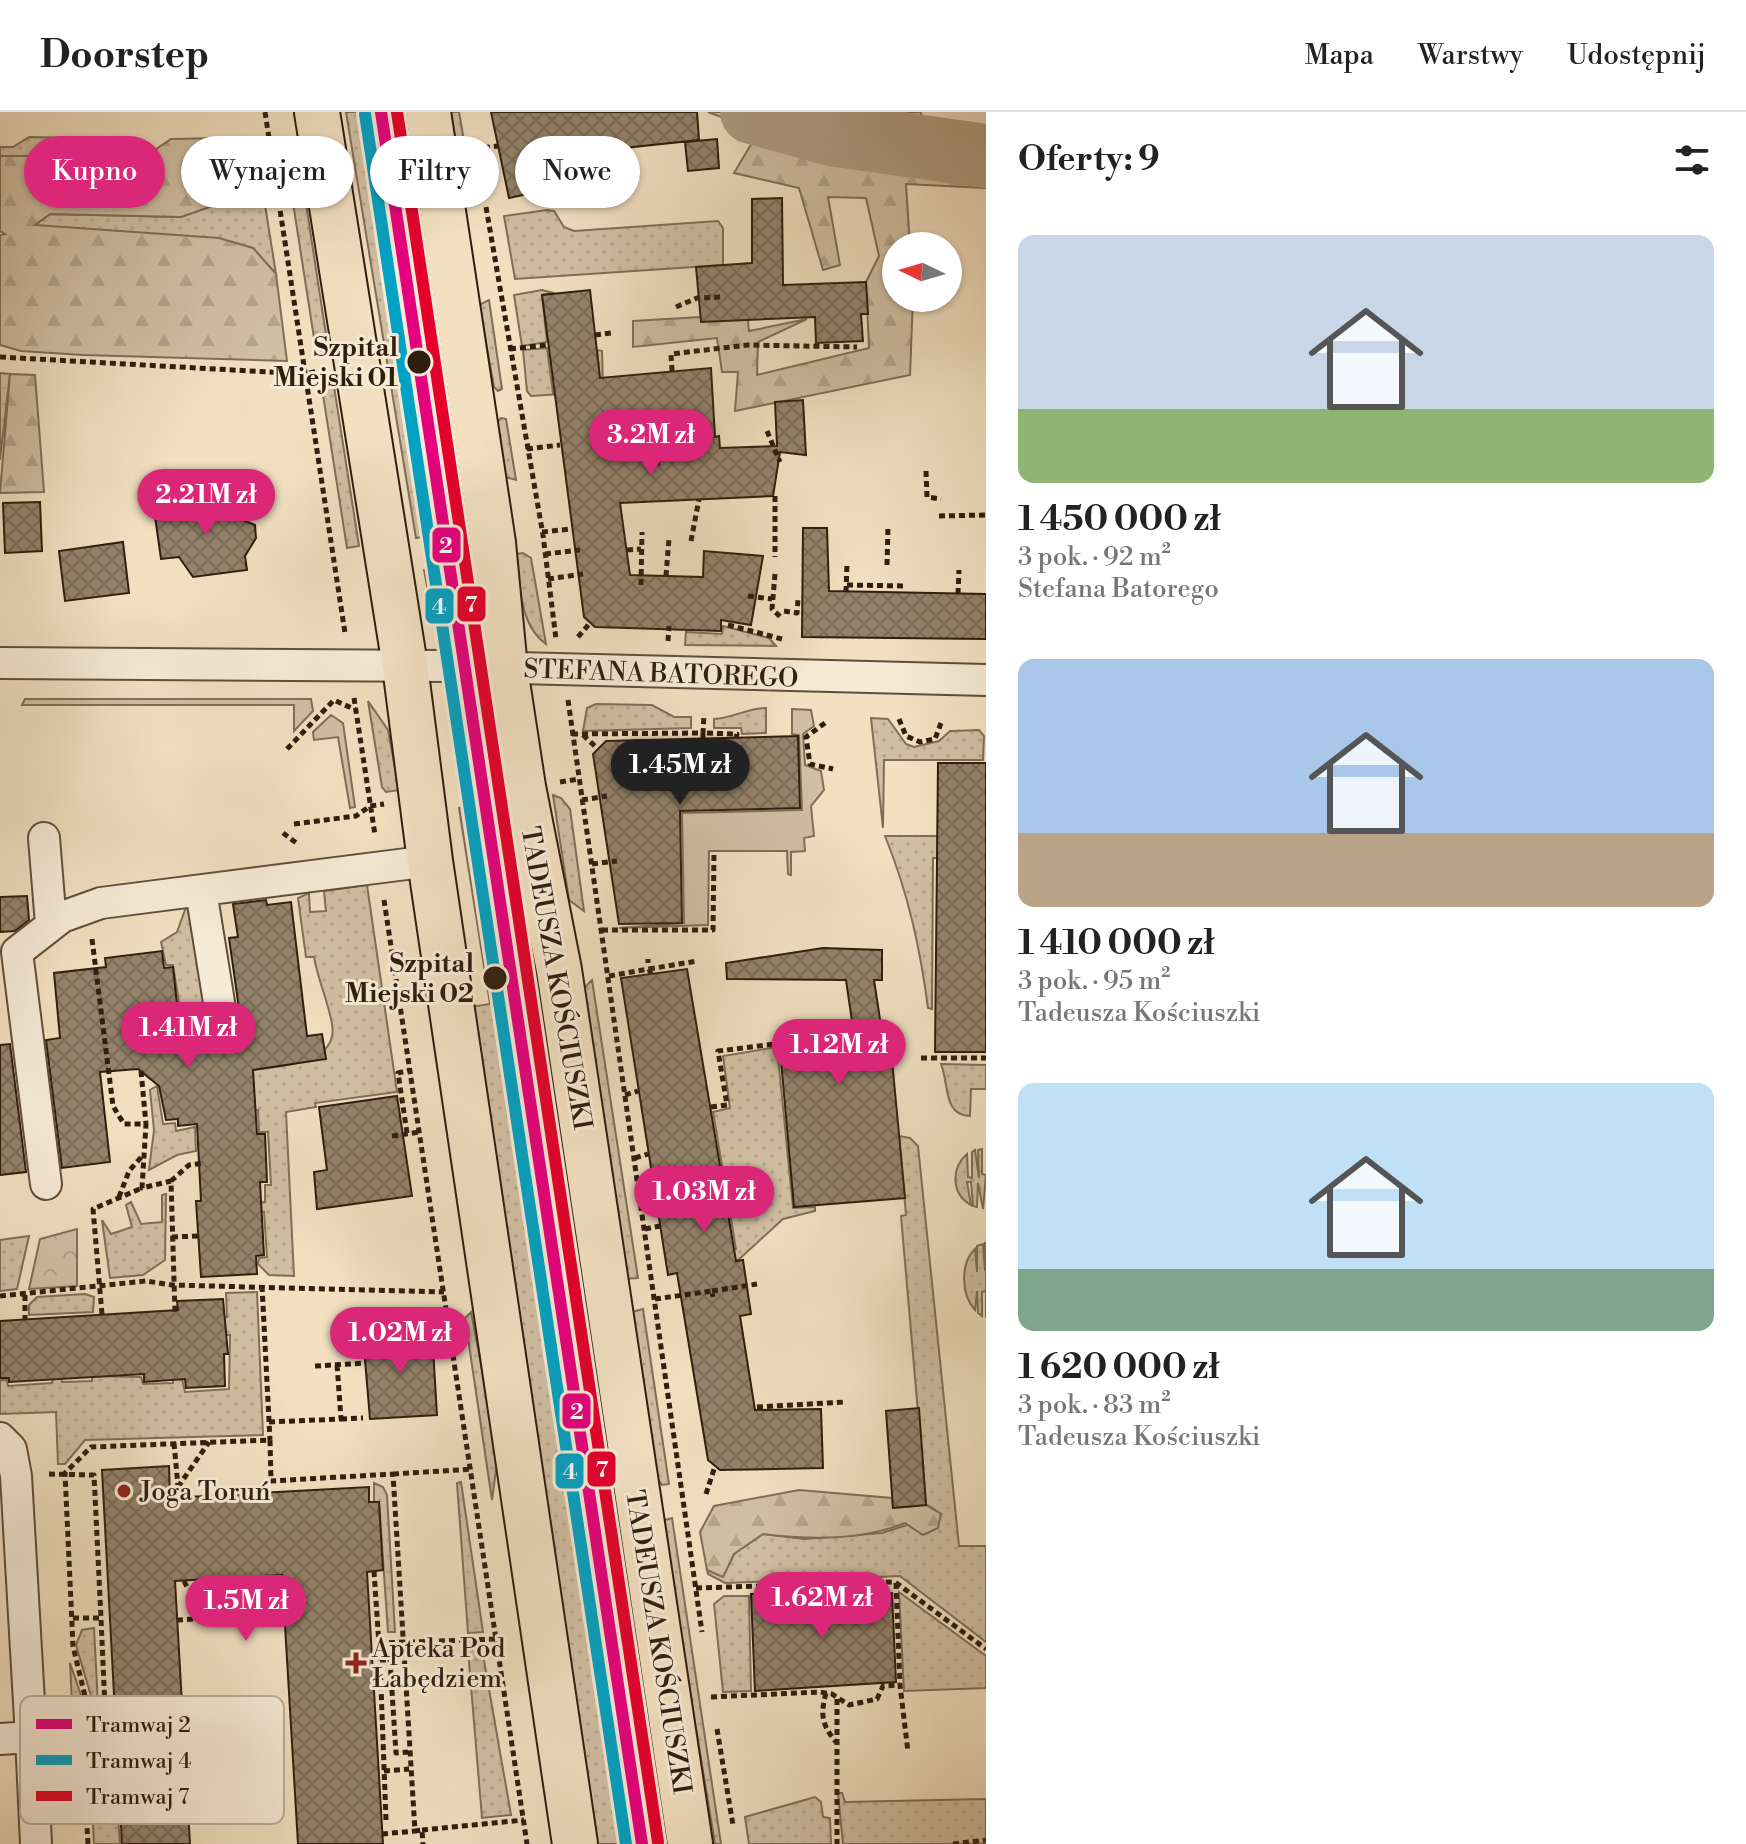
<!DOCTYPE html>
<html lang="pl">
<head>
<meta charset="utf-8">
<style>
	body { margin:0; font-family:"Libre Bodoni",serif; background:#f2f2f2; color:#222; height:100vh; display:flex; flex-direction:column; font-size:30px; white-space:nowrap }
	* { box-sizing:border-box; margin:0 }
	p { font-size:26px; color:#767676 }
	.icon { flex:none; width:44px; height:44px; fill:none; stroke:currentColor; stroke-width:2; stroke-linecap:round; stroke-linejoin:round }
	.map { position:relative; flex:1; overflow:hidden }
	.panel { display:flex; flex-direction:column; background:#fff; width:760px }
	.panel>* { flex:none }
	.banner { position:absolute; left:24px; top:24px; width:760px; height:72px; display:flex; gap:16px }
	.needle { width:52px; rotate:275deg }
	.controls { position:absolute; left:882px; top:120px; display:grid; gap:16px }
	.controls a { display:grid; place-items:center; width:80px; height:80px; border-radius:50%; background:#fff; box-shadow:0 2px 6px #0004; font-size:40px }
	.price { position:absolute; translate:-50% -68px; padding:0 18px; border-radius:28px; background:#db2777; color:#fff; font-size:26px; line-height:52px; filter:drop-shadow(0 2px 4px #0008) }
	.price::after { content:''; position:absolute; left:50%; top:48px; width:24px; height:18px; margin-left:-12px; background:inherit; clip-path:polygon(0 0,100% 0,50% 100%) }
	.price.active { background:#222; color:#fff }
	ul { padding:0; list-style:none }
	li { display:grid; align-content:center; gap:16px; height:424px; padding:0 32px }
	li span { display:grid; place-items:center; height:248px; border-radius:16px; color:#555 }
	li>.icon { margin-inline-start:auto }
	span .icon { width:144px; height:144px; fill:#fffc; stroke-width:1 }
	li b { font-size:34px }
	h2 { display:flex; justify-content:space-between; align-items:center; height:96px; padding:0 32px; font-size:34px }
	.chip { padding:0 28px; border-radius:36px; background:#fff; box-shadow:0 2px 6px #0004; font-size:28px; line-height:72px }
	.chip.active { background:#db2777; color:#fff }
	header { display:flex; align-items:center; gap:48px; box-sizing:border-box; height:112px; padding:0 40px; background:#fff; border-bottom:2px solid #e0e0e0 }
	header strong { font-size:38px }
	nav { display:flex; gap:44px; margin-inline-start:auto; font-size:28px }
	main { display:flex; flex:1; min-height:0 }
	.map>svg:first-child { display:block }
	.grass { fill:url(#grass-dots); stroke:#806e58; stroke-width:2 }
	.forest { fill:url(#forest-firs); stroke:#806e58; stroke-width:2 }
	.park { fill:url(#park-crowns); stroke:#806e58; stroke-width:2 }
	.garden { fill:#d1bfa3; stroke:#806e58; stroke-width:2 }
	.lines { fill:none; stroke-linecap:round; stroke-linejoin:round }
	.river { stroke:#b09e84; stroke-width:64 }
	.building { fill:url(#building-cross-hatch); stroke:#2f1e0e; stroke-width:2 }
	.minor-casing { stroke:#604e3b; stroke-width:34 }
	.primary-casing { stroke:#2f1e0e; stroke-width:48 }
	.path { stroke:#2f1e0e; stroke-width:5; stroke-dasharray:6 4; stroke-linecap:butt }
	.minor { stroke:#f7ebd7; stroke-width:30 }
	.primary { stroke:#f2e0c1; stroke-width:44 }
	.tram-1-casing { stroke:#f7ebd7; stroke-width:18 }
	.tram-2-casing { stroke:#f7ebd7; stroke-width:18 }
	.tram-3-casing { stroke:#f7ebd7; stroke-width:18 }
	.tram-1 { stroke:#e5007d; stroke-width:12 }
	.tram-2 { stroke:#02a2c4; stroke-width:12 }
	.tram-3 { stroke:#e4002b; stroke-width:12 }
	.stop-dot { fill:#2f1e0e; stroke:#f7ebd7; stroke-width:3 }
	.poi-dot { fill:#8f2418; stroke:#f7ebd7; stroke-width:3 }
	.labels { text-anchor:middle; stroke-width:6; stroke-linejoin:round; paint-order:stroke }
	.stop-label { font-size:26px; font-weight:bold; fill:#2f1e0e; stroke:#f7ebd7; text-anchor:end }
	.street-label { font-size:26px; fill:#2f1e0e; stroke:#f7ebd7 }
	.poi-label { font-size:26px; fill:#2f1e0e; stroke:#f7ebd7; text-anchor:start }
	.key { fill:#f7ebd7; stroke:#bbae9b; stroke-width:2 }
	.key-label { font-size:22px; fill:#2f1e0e }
	.line-badge { stroke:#f7ebd7; stroke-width:3 }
	.badge-label { font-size:22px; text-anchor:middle; font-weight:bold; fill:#fff }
</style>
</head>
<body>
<header>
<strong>Doorstep</strong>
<nav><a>Mapa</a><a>Warstwy</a><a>Udostępnij</a></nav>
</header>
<main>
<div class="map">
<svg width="986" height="1732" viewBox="0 0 986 1732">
	<defs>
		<pattern id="grass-dots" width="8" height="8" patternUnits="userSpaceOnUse" patternTransform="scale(2)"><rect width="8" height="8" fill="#d1bfa3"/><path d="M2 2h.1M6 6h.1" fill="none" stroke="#b4a48b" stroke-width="1.8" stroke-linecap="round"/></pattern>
		<pattern id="forest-firs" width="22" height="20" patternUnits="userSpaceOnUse" patternTransform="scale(2)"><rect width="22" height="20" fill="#d1bfa3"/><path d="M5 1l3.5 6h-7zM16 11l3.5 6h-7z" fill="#b4a48b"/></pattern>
		<pattern id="park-crowns" width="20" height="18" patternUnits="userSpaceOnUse" patternTransform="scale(2)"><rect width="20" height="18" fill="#d1bfa3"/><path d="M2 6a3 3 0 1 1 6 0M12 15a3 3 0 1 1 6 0" fill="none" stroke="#b4a48b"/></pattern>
		<pattern id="building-cross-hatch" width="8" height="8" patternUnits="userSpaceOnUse" patternTransform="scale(2)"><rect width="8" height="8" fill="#94836b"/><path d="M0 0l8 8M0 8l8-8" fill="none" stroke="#796b56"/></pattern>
	</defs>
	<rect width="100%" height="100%" fill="#f2e0c1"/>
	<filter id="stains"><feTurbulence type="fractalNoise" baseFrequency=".0025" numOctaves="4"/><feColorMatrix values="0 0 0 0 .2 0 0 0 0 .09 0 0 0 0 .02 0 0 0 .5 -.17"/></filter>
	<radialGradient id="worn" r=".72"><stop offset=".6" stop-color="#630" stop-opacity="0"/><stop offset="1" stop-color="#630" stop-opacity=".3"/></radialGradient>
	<!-- grass -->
	<path class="grass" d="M346,0H407L443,223L422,227L453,420L416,426Z
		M451,0H459L472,76L465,74L462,68Z
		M29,25L71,26L68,47L0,44V35H13Z
		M223,26L255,30L276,162L253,136L34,114L50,102L181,105L215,93L229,73Z
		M284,33L298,40L329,242L317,245Z
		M547,98L554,99L564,115L574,119L718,109L723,116V153L515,167L504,104Z
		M542,178L554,181L542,183L547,230L522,234L514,183Z
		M489,188L502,277L498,279L494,275L479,193Z
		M547,236L553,281L601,276L597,238L602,239L603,275L595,280L531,284L527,279L523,238Z
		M0,261L10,262L0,348Z
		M333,268L359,434L347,436L321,270Z
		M501,306L506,307L516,368L505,365L497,310Z
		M523,441L531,446L546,532C519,513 520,472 516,442Z
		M469,450L464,469L451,488L441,489L429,484L424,458Z
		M723,514L769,526L776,534L685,533L686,520L722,522Z
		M368,589L388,618L399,678L386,680L382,675Z
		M596,592L652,593L674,605H691V616L583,619L587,596Z
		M766,596V621L742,622L741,616H714V607C733,606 748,596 766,596Z
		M871,606L888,607L906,632L914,635L939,629L950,619L979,618L984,624L983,648H884L883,716Z
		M467,631C488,631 492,646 493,664L458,670L455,636Z
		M553,683L561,686L570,697L584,799L569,788Z
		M498,690L525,868L569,1051L669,1732H596L470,895L490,892L459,696Z
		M885,724H986V746H933L932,897L928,896C920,835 908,781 885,724Z
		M367,773L397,980L315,991L316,995L286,1000L294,1164L269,1163L258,1152L259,1146L267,1145L264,1100L257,1099L255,1091L265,1090V1073H271L268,1020H259L258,998L223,1004L206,956L203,934L185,936L183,914H174L175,905L181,903L173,853H166L161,830L177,820L186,795L195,792L216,935L238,931L243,959C270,955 340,955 332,912C328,889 318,868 314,845H306L298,786L309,781L310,800L326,799L324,779Z
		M592,868L638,1166L625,1167L583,877Z
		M777,935L793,1096L815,1095V1099L783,1107L735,1151L727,1139L736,1137L713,1000L730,996L723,944Z
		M941,952L986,953V977H971L970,1004C943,1004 949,971 941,952Z
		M157,974L163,1012L175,1011L176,1019L195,1015L196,1039L177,1043L149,1058L154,1018L150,978Z
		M899,1024L910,1026L918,1034L959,1434H986V1530L900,1464L725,1471L708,1462L707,1458L723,1465L734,1442L763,1422L804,1427L882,1421L941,1402L926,1392L901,1104L906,1103Z
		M982,1037V1062L986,1063L983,1097L978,1071L977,1095L973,1094L971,1070H967L971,1093C951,1082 951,1056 967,1042L968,1065L972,1066V1040L975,1038L979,1066L978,1038Z
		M166,1082L165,1148L143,1163L110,1166L102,1108L111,1122L132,1115L126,1093L131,1090L141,1112L162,1110V1083Z
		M29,1124L17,1177L0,1179V1128Z
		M985,1131H986V1206V1179L982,1180V1204L978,1201L977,1179L975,1198C961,1183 960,1151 975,1137L977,1160V1134L983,1132L985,1159Z
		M257,1180L263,1323L85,1328L65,1352H58L56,1300L0,1302V1268H7L8,1274L52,1271L53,1264H61L62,1270L92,1269V1264L141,1265L143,1272L173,1271V1267H182L185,1280L229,1277L230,1223H222L221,1207L227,1205L226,1181Z
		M85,1182L94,1185L93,1200L29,1203V1193L37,1185Z
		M643,1197L669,1372L662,1373L657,1366L632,1200Z
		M471,1200L498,1343L492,1388L465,1206Z
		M461,1370L483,1520L468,1521L457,1371Z
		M374,1371L383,1375L387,1383L395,1520H388L379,1390H374Z
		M672,1406L721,1732H715L663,1416L665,1408Z
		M899,1480L986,1544V1576L904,1579Z
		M749,1484L751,1579L723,1580L714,1492L724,1484Z
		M94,1516L100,1633H97L91,1626L94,1594L76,1533L82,1518Z
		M482,1537L511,1703L482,1706L468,1538Z
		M70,1551L84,1592V1621L74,1632Z
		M114,1650L120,1732H94L90,1657Z
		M838,1681H842L845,1690L986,1687V1732H843Z
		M815,1685L821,1690L823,1705L830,1706L831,1732H749L745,1705Z"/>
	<!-- forest -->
	<path class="forest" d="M708,0H921V49L986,57V76L906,72L910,134H896V186H913L910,263L735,299L738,260H722L717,226L633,235V209L718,204L743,161L749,219L807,207L758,230L757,263L869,236L866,170L879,144L866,86L828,85L840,153L823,158L799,76L734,61L759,19Z
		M223,26L229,73L215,93L181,105L50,102L35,113L219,126L253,136L276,162L287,249L83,243L21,239L0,233V123L5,122L0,119V44H49L103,53L140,48L171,27Z
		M10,262L35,263L44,380L0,381Z
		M799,1378L892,1386L893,1396L926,1393L941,1402L938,1416L923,1423L905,1411C861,1429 810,1428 763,1422L734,1442L723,1465L707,1458L700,1420L714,1394Z"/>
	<!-- park -->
	<path class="park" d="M77,1117V1174L29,1177L40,1127Z"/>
	<!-- garden -->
	<path class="garden" d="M25,587H311L313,599L294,619V593H22Z
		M792,597L811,598L814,614L803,622L805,653L821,659L824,678L811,694L814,724L804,726L805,739L791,740V763L788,762L787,739H709L708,813L619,816L684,811L682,701L802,698L799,623L792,622Z
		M331,603L343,611L355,695L350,696L338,625L314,628L313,620Z"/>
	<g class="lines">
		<!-- river -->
		<path class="river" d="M752,0L831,22L986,44"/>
	</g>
	<!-- building -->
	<path class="building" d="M491,0H697L699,28L624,36L630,68L597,73L596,67L509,86Z
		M717,27L719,56L688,59L685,30Z
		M782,86L783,173L866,170L868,202H861L863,229L816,231L815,205L701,210L696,155L752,151V87Z
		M590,178L600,266L711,256L715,325L719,324L720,336L777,334L775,290L803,288L806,343L780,340L773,384L620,391L630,463L703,465L704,439L763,444L751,513L721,508V519L595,515L584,505L542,183Z
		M237,386L240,407L255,413L256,426L245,444L247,458L193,465L179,445L161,447L154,397Z
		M40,390L42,439L5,441L3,391Z
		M803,416H827L829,479L986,482V527L802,525Z
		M123,430L129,481L65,489L59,439Z
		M798,624L800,696L680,699L682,811L619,812L593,642L606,629Z
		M938,651H986V940H935Z
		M27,784L29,808L15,819L0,820V785Z
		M266,788L267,793L291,790L307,924L322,922L326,947L253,958L257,1022H265L267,1070H260L264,1143L256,1144L257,1162L201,1165L196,1089H201L197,1012L178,1014V1007L166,1008L159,974L138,957L100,960L110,1050L62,1056L46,928L60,926L54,861L106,855L105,846L162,839L164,856L173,855L182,939L244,932L229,826L238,825L233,792Z
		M823,836L882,838V868H874L883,927H890L905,1086L794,1095L780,937L855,930L846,868L727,867L726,851Z
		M687,857L736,1149L743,1148L751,1202L740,1204L755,1298L821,1297L823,1356L720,1358L708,1348L677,1161L668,1163L621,866Z
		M10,932L26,1060L0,1063V933Z
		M397,984L412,1084L317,1097L314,1060L327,1058L319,995Z
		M223,1187L228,1242H224L225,1274L186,1276L185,1267L144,1270V1262L9,1270V1266H0V1209L178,1198L177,1189Z
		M432,1220L437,1303L370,1307L363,1224Z
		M919,1296L926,1393L893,1396L886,1299Z
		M169,1354L170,1386L369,1375V1390H379L383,1458L367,1460L383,1732H298L282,1463L175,1469L190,1732H122L102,1358Z
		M841,1478V1483L892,1481L896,1570L755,1579L751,1482Z"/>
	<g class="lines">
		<!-- minor casing -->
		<g class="minor-casing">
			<path id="minor" d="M0,551L445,554L986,568
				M44,726L51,812
				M201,779L223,915
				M46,1072L17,840L62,805L101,791L430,749
				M0,1326L11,1337L16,1364L31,1625
				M0,1627L31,1625L36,1732"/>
		</g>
		<!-- primary casing -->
		<g class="primary-casing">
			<path id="primary" d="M317,0L405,554L430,749L575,1732
				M428,0L493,431L505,557L523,675L559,858L690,1732"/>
		</g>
		<!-- path -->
		<path class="path" d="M265,0L345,521
			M474,37L498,34
			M486,95L543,423L556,527
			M676,195L697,186L722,185
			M595,223L611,221
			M510,237L547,233
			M0,245L305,262L318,259
			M672,259L671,242L748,233L857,235
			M646,309L650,352L660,351
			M767,319L780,350
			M527,337L560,333
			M926,359L927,385L941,387
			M775,384V445
			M939,404L986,403
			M542,420L571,417
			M691,429L699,387
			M627,438L641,437
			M425,441L455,437
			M545,442L580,438
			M887,453L888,415
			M775,462L772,497L783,507
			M666,464L669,426
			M548,467L583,462
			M641,473L642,420
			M847,473L905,474
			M846,480L847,452
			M958,482L959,458
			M748,484L772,487
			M784,499L797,501L798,488
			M728,513L782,527
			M578,525L590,511
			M668,529L669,514
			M354,586L375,723
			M568,588L702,1520
			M336,589L356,598
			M899,607L906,624L920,630L935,627L941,611
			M825,611L806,625L810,652L833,657
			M572,622L703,621L704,602
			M583,623L598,637
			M703,627V621L737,622L736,626
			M287,637L334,588
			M560,670L579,667
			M461,683L483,680
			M582,688L607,684
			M294,712L356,704L370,694L384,692
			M283,721L299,733
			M592,752L617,749
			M384,788L527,1732
			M602,818H713L714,740
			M92,827L113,994L124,1012H146L142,1076L171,1069L175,1201
			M648,847V851
			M649,857L697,849
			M609,864L649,857L651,862
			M921,946H986
			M141,959L146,1012
			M625,983L638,979
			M711,995L727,993L718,939L816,927L839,969
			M407,1021L398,961L410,958
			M392,1024L420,1020
			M635,1046L648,1042
			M171,1069L189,1053L204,1051
			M119,1085L129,1059L144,1042
			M645,1117L660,1114
			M172,1125L198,1124
			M262,1174L270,1328
			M712,1179L757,1172
			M25,1183V1207
			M0,1184L146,1169L172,1173L444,1180
			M655,1187L712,1179L713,1185
			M102,1202L93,1097L142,1076
			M315,1254L366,1251
			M757,1295L845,1290
			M341,1307L363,1306
			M269,1310L341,1307L337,1252
			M174,1331L179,1385
			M49,1362L94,1363L101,1506
			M393,1362L473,1357
			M178,1375L209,1330
			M706,1382L715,1354
			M374,1459L380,1548
			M233,1466V1509
			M184,1469L187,1475
			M896,1471L900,1573L908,1640
			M696,1476L895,1470L986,1537
			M846,1488L847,1470
			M73,1506H101L107,1640L83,1644
			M177,1508L211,1506
			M379,1531L497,1527
			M826,1581C820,1603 822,1613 836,1630
			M711,1585L820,1580L832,1582L849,1593L877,1587L883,1574L900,1573
			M837,1587V1732
			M717,1617L733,1713
			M107,1640H117
			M384,1659L409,1657
			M65,1672L85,1671
			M386,1708L380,1548H390L396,1641L408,1640
			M422,1718L524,1708
			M382,1722L415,1719
			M88,1732L83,1644L90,1605L73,1534L65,1361L91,1335L270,1328L271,1369L393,1362L415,1719L422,1718L423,1732
			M953,1732L986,1728"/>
		<!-- minor -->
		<use href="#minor" class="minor"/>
		<!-- primary -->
		<use href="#primary" class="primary"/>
		<!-- tram-1 casing -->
		<g class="tram-1-casing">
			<path id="tram-1" d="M381,0L642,1732"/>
		</g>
		<!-- tram-2 casing -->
		<g class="tram-2-casing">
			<path id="tram-2" d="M365,2L626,1732"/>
		</g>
		<!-- tram-3 casing -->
		<g class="tram-3-casing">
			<path id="tram-3" d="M397,0L658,1730"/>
		</g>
		<!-- tram-1 -->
		<use href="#tram-1" class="tram-1"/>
		<!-- tram-2 -->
		<use href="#tram-2" class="tram-2"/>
		<!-- tram-3 -->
		<use href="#tram-3" class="tram-3"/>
	</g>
	<!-- markers -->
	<g class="stop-dot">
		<circle cx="419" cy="250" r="13"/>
		<circle cx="495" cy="866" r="13"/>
	</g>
	<g class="poi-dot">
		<circle cx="124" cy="1379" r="8"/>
		<path d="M352 1539h8v8h8v8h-8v8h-8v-8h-8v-8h8z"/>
	</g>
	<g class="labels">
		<!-- stop labels -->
		<g class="stop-label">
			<text x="398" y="244">Szpital<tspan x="398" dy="30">Miejski 01</tspan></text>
			<text x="474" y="860">Szpital<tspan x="474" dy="30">Miejski 02</tspan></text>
		</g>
		<!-- street labels -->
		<g class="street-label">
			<text transform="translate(661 561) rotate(2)" y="9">STEFANA BATOREGO</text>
			<text transform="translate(557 866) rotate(80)" y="9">TADEUSZA KOŚCIUSZKI</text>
			<text transform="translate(659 1530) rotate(81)" y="9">TADEUSZA KOŚCIUSZKI</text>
		</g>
		<!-- poi labels -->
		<g class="poi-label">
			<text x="140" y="1388">Joga Toruń</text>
			<text x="372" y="1545">Apteka Pod<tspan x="372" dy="30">Łabędziem</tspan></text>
		</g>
	</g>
	<!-- legend -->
	<rect x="20" y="1584" width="264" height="128" rx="12" class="key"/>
	<rect x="36" y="1607" width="36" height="10" fill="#e5007d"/>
	<rect x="36" y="1643" width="36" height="10" fill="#02a2c4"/>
	<rect x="36" y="1679" width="36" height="10" fill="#e4002b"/>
	<g class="key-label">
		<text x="86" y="1620">Tramwaj 2</text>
		<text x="86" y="1656">Tramwaj 4</text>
		<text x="86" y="1692">Tramwaj 7</text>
	</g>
	<g class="line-badge">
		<rect x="431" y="414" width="31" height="38" rx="8" fill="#e5007d"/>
		<rect x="456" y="473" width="31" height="38" rx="8" fill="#e4002b"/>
		<rect x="424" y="475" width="31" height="38" rx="8" fill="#02a2c4"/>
		<rect x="561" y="1280" width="31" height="38" rx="8" fill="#e5007d"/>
		<rect x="586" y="1338" width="31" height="38" rx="8" fill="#e4002b"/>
		<rect x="554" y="1340" width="31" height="38" rx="8" fill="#02a2c4"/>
	</g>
	<g class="badge-label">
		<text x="446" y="441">2</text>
		<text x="471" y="500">7</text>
		<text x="439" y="502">4</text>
		<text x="577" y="1307">2</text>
		<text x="602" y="1365">7</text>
		<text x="570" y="1367">4</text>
	</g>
	<rect width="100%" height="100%" filter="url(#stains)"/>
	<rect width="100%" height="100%" fill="url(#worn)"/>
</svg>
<div class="controls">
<a><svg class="needle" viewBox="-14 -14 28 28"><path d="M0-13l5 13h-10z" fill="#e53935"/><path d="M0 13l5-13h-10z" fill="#767676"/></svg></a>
</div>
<b class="price" style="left:651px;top:365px">3.2M zł</b>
<b class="price" style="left:206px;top:425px">2.21M zł</b>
<b class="price active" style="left:680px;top:695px">1.45M zł</b>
<b class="price" style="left:188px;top:958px">1.41M zł</b>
<b class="price" style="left:839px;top:975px">1.12M zł</b>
<b class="price" style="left:704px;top:1122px">1.03M zł</b>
<b class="price" style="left:400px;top:1263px">1.02M zł</b>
<b class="price" style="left:822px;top:1528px">1.62M zł</b>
<b class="price" style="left:246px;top:1531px">1.5M zł</b>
<div class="banner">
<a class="chip active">Kupno</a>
<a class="chip">Wynajem</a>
<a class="chip">Filtry</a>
<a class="chip">Nowe</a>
</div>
</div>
<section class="panel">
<h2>Oferty: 9<svg class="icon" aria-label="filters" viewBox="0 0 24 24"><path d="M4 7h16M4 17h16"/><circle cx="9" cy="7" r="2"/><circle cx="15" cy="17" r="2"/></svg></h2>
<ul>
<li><span style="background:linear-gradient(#c9d6e8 70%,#8fb573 0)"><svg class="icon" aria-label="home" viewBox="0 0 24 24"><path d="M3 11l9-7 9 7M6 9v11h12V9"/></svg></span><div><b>1 450 000 zł</b><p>3 pok. · 92 m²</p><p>Stefana Batorego</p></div></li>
<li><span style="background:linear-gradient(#a9c7e8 70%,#b9a48a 0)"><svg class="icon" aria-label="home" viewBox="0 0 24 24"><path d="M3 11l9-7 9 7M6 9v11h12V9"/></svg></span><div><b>1 410 000 zł</b><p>3 pok. · 95 m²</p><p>Tadeusza Kościuszki</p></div></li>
<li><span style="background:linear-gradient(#bfe0f5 75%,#7fa58c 0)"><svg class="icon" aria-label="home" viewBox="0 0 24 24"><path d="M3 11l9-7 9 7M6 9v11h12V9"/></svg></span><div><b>1 620 000 zł</b><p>3 pok. · 83 m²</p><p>Tadeusza Kościuszki</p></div></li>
</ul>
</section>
</main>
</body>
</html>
